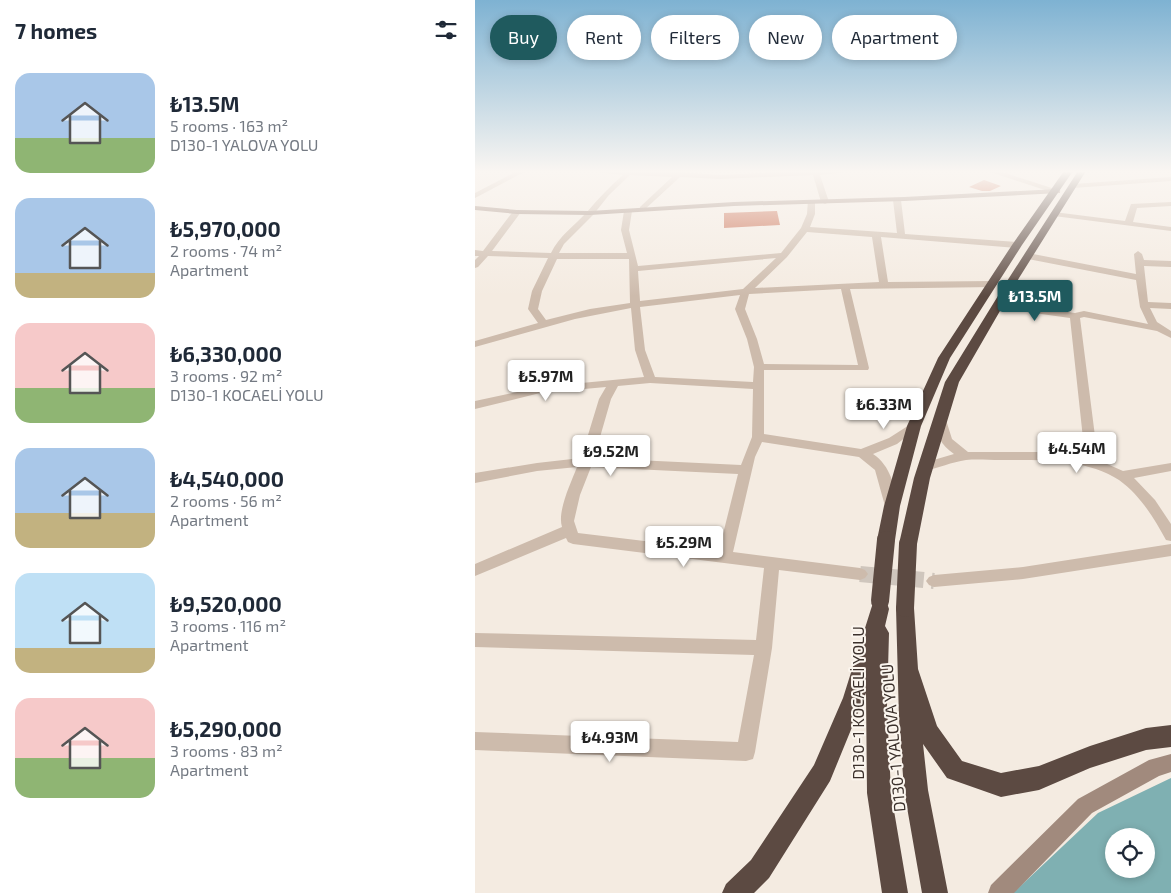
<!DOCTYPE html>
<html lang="en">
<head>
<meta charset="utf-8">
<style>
	body { margin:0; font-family:"Exo 2",sans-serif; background:#f2f2f3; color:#1f2937; height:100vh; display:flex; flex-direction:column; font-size:19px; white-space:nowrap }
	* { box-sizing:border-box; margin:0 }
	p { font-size:16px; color:#747a83 }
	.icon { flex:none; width:28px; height:28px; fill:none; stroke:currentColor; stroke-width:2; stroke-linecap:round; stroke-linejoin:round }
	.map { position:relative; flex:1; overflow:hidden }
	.drawer { display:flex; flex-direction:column; background:#fff; width:475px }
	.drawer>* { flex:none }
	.banner { position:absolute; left:15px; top:15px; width:475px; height:45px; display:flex; gap:10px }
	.fabs { position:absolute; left:630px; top:828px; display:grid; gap:10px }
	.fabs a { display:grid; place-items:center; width:50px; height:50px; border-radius:50%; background:#fff; box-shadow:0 2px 8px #0003; font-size:25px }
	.price { position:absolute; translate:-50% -42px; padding:0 11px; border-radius:5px; background:#fff; color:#222; font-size:16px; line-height:32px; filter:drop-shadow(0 1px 2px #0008) }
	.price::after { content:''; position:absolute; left:50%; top:30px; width:15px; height:11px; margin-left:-8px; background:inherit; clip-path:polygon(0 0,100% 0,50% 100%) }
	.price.on { background:#1f5a5e; color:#fff }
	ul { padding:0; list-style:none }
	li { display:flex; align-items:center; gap:15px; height:125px; padding:0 15px }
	li span { display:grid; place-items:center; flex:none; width:140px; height:100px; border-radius:15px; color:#555 }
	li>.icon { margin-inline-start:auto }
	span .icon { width:60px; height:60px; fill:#fffc; stroke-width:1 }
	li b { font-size:21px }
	h2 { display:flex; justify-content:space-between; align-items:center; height:60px; padding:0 15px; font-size:21px }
	.pill { padding:0 18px; border-radius:22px; background:#fff; box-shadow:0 2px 8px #0003; font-size:18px; line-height:45px }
	.pill.on { background:#1f5a5e; color:#fff }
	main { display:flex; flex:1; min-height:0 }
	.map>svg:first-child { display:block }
	.water { fill:#7fb0b2; fill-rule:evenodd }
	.building { fill:#c8694b }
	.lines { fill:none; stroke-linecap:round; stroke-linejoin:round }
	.street-tunnel { stroke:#cfc6bd; stroke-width:16; stroke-dasharray:16 8; stroke-linecap:butt }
	.street { fill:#cdbbac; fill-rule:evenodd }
	.secondary { fill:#a18a7d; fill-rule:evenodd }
	.highway { fill:#5c4a42; fill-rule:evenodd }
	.highway-bridge { stroke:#5c4a42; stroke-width:18 }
	.labels { text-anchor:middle; stroke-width:4; stroke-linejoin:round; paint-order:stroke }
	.near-street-label { font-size:16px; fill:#3b302b; stroke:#fbf5ee }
</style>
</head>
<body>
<main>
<section class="drawer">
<h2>7 homes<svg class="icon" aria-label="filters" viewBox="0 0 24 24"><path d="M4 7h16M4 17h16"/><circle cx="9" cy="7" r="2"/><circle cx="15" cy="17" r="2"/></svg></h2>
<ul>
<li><span style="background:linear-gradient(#a9c7e8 65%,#8fb573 0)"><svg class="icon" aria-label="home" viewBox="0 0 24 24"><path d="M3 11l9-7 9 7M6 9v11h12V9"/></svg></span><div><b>₺13.5M</b><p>5 rooms · 163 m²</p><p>D130-1 YALOVA YOLU</p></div></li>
<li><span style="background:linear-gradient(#a9c7e8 75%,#c2b280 0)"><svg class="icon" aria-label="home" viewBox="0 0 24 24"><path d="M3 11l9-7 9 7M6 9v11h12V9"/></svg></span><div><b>₺5,970,000</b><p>2 rooms · 74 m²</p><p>Apartment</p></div></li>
<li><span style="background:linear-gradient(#f6c9c9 65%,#8fb573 0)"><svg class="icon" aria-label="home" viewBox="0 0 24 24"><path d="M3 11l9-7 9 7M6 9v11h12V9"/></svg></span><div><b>₺6,330,000</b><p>3 rooms · 92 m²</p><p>D130-1 KOCAELİ YOLU</p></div></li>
<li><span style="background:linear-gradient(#a9c7e8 65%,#c2b280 0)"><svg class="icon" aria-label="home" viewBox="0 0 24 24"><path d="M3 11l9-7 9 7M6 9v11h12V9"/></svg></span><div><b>₺4,540,000</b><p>2 rooms · 56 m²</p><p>Apartment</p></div></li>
<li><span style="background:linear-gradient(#bfe0f5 75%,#c2b280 0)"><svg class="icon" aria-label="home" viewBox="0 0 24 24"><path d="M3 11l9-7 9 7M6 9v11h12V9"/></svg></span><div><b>₺9,520,000</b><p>3 rooms · 116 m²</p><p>Apartment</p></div></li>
<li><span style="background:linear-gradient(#f6c9c9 60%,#8fb573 0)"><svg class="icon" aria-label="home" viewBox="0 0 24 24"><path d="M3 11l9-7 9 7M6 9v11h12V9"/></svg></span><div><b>₺5,290,000</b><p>3 rooms · 83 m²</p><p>Apartment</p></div></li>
</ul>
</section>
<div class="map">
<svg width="696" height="893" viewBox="0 0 696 893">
	<rect width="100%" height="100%" fill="#f4ebe1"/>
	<!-- water -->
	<path class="water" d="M696,778V893H538L623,813ZM639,836H671V869H639Z"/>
	<!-- building -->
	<path class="building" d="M509,180L526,186L515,191H507L494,187Z
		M302,211L305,225L249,228V213Z"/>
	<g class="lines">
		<!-- street-tunnel -->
		<path class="street-tunnel" d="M385,574L459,581"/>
		<!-- street -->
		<path class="street" d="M42,171H51L0,198V193Z
			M110,171L204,172L245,175L322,171H381L345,175L354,202L350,204L346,202L338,175L245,179L205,177L168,211H165V207L197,177L155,175L134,195L118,215L89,244L84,253H152L146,230L149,211L153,209L157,211L154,230L163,266L306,253L326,228L332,214L333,200L340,202V214L335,227L422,233L418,200L422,198L426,200L430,234L542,242L546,245L542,248L406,237L413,282L518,281L523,284L518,287L375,289L394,368L393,370H289V434L386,449L414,438L439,422L445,426L422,444L398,454C416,466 419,486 424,506L422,510H412L410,506L400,470L384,457L287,442L280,457L258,552L385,568L390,570L393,574L390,578L385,580L304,570L297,648L280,752L278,759L271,761L0,750V732L263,742L279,655L0,647V633L281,640L289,568L98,544L93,542L91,538L0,576V564L87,527C82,511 96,483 102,467L62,471L0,483V473L62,463L106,458L124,399L131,387L65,393L0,409V401L65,387L169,377L160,350L156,308L100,319L0,347V341L63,323L53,309L57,291L73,258L13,256L3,267L0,268V260L4,256H0V250L8,251L39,210H42L46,212L17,251L76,253C84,236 99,226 112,212C124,198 135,186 148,175ZM332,232L397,237L404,282L280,288L312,257ZM301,258L268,289L165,301L163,271ZM82,259H154L155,303L115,309L71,320L63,309L67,291ZM366,289L383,365L289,364L282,339L270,309L274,294ZM265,295L260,309L272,339L279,367L278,382L180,377L170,350L165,307ZM175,383L278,389L277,437L266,465L119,458L136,399L143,386ZM116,467L263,474L244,550L103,533L99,521L105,495Z
			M512,171H524L586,191L579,193Z
			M696,177V181L598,188L594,186L598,184Z
			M696,202V206L662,208L658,222L696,227V231L579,216L575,214L579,212L650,221L656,204Z
			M663,251L667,254L669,260L696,261V267L669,266L673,302L696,303V309L675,308L682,322L696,331V338L682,331L609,317L605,318L623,460L648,471L696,463V471L659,478L680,500L696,524V541L691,540C679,518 665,495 644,480C610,458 564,460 525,460C514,460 502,459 491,460C477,462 463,468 450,471L445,470L444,467L445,464L479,454C466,445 461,435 459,420L465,416L471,420L477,439L493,452H570L610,457L595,318L523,308L518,305L523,302L600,313L609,311L673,324L665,307L661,280L553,259L549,256L553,253L661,274L659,254Z
			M696,544V556L548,579L459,587L454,585L451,581L454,577L459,575L548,567Z"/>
		<!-- secondary -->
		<path class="secondary" d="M582,189H585V193L429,201L259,206L115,215L42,214L0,210V206L42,210L115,211L259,202L429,197Z
			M696,754V772L684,776L617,813L539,893H513L516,885L603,799L674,760Z"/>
		<!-- highway -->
		<path class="highway" d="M589,171H598L547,245L475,358L446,426L425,506L420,540L417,545L411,547L405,545L402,540L409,506L432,426L463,358L537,245Z
			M603,171H611L544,278L484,382L455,478L442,544L439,549L433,551L427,549L424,544L439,478L470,382L534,278Z
			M430,600L437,602L439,608L443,669L462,726L487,761L526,773L564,766L615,746L671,728L696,725V747L671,750L615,768L564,790L526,797L472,778L448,744L453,790L473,893H447L429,790L424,719L421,608L423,602Z
			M405,601L412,603L414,609L410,626L414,633L412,706L416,793L433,893H407L392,793L391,693L355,781L294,878L279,893H247L251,884L276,860L339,765L368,698L396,609L398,603Z"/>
		<!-- highway-bridge -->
		<path class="highway-bridge" d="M405,601L411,540
			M430,608L433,544"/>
	</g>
	<!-- sky -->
	<linearGradient id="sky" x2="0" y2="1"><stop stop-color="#7eb2d2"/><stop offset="0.58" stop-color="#faf6f2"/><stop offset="1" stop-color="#faf6f2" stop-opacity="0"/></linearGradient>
	<rect width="696" height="296" fill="url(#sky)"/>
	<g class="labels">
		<!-- near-street labels -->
		<g class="near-street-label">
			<text transform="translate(383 703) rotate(-90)" y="6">D130-1 KOCAELİ YOLU</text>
			<text transform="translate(418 738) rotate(-95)" y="6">D130-1 YALOVA YOLU</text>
		</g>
	</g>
</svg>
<div class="fabs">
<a><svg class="icon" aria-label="locate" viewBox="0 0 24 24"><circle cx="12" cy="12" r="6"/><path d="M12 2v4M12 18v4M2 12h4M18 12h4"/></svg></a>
</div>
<b class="price on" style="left:560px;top:322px">₺13.5M</b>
<b class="price" style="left:71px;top:402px">₺5.97M</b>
<b class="price" style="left:409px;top:430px">₺6.33M</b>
<b class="price" style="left:602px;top:474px">₺4.54M</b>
<b class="price" style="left:136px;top:477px">₺9.52M</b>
<b class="price" style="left:209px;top:568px">₺5.29M</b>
<b class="price" style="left:135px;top:763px">₺4.93M</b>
<div class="banner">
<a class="pill on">Buy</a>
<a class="pill">Rent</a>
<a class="pill">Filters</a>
<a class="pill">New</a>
<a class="pill">Apartment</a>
</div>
</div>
</main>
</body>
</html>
